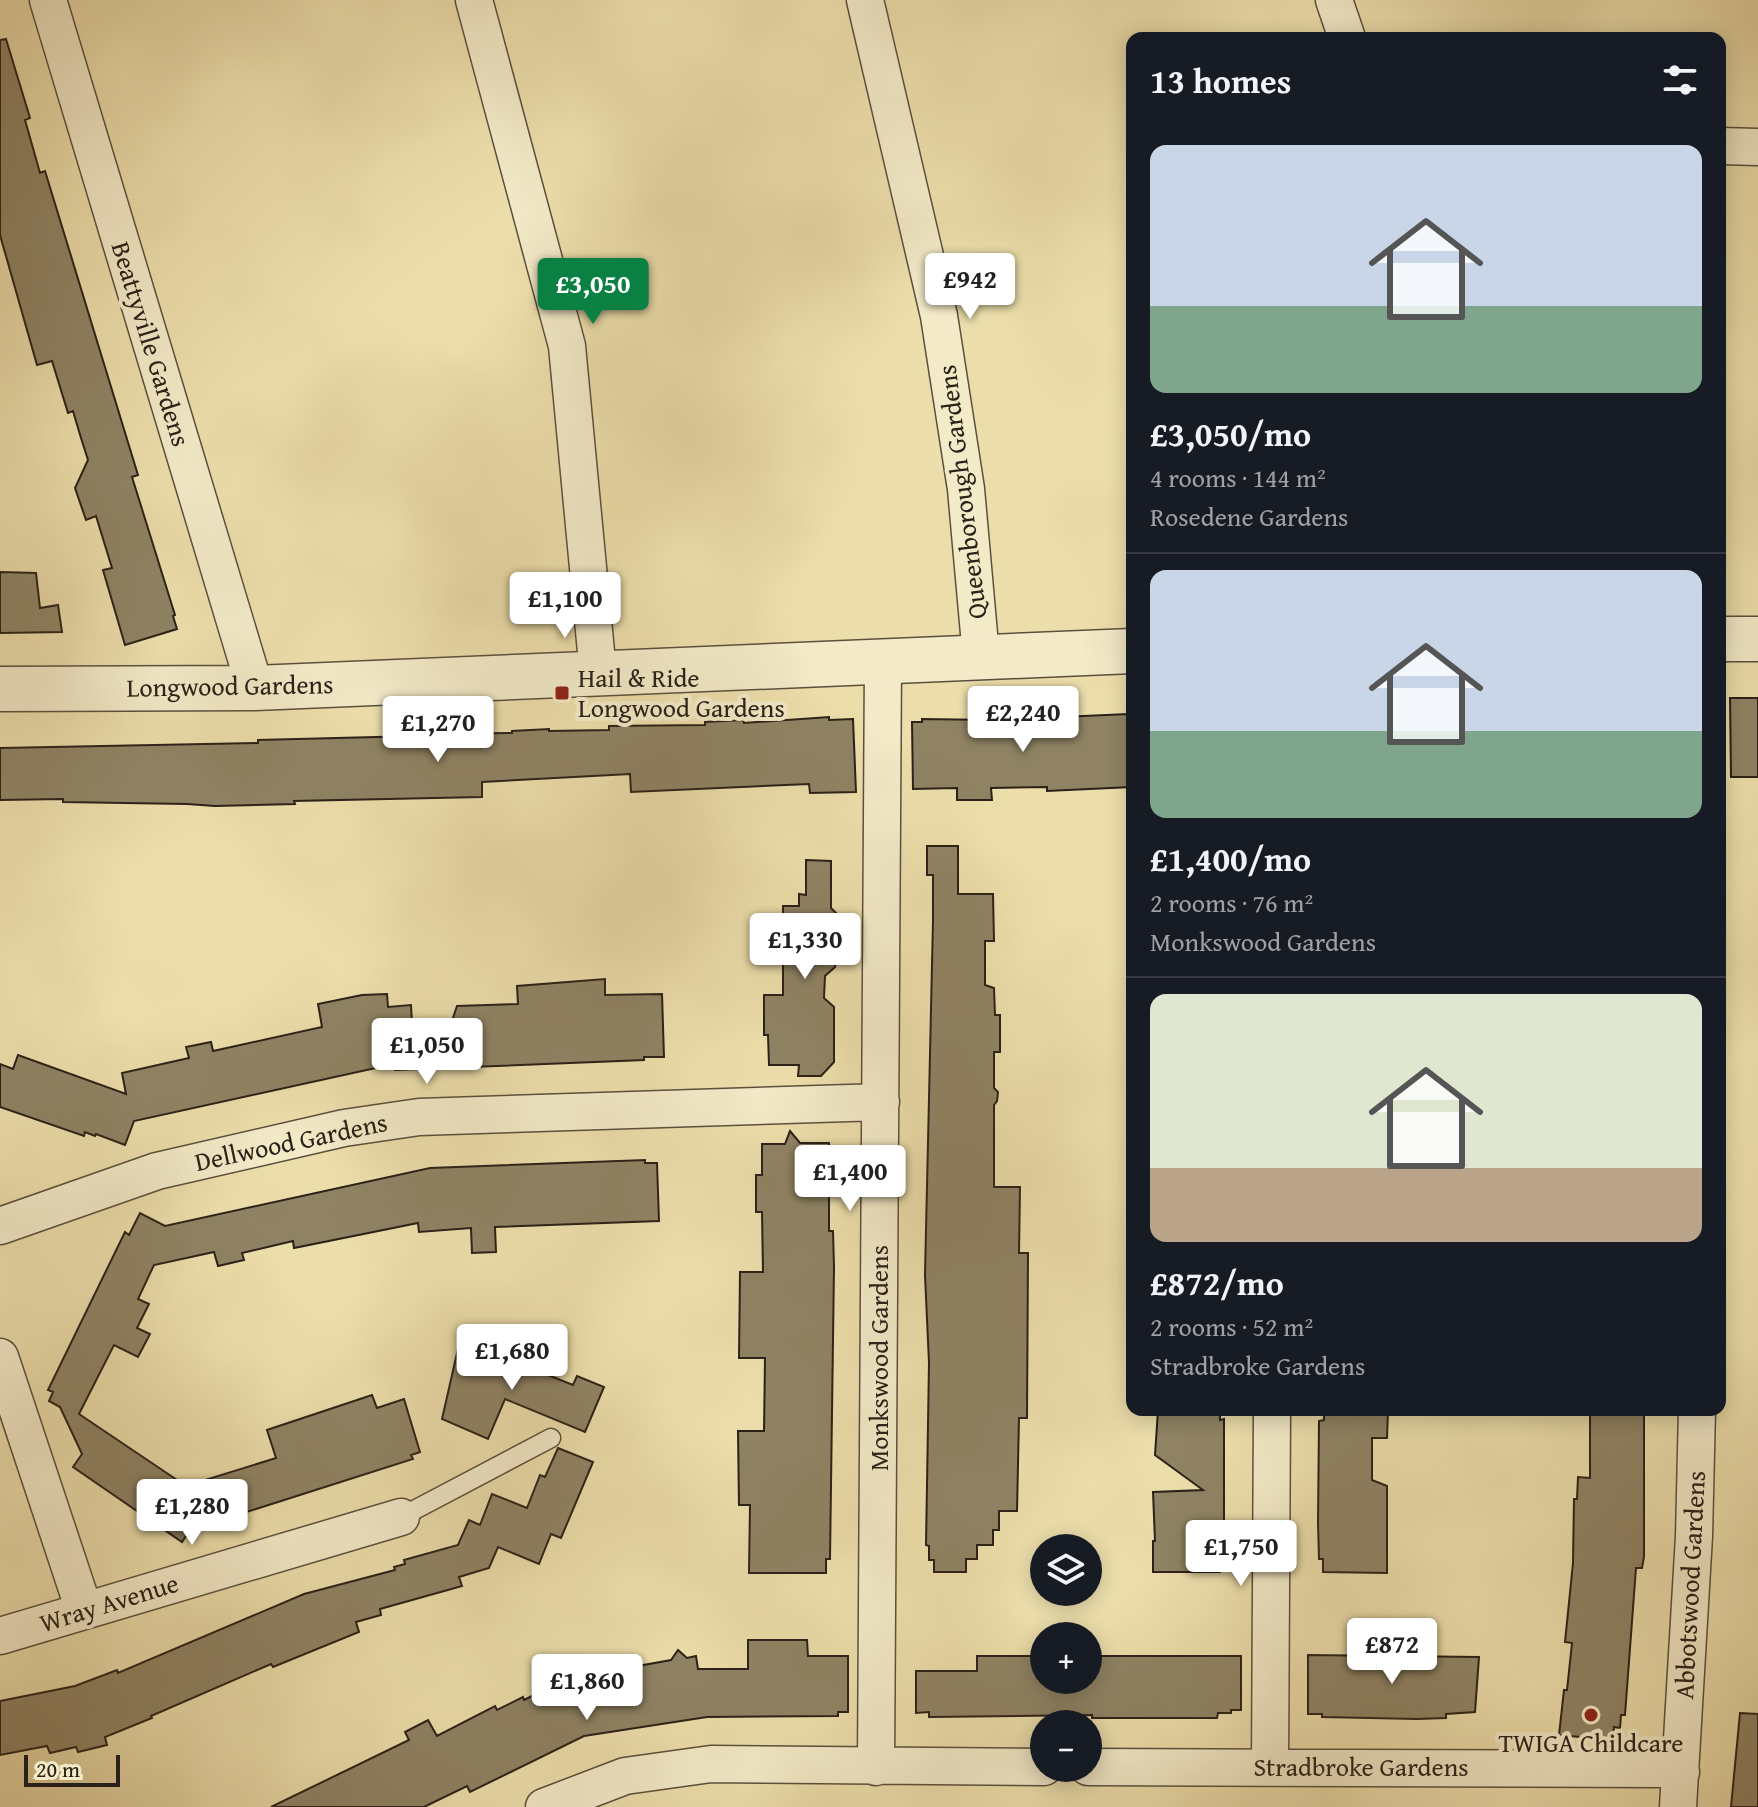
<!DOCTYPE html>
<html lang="en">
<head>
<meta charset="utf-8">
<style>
	body { margin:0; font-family:"Gentium Book Plus",serif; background:#20242c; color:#f1f3f6; height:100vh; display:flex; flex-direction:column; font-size:30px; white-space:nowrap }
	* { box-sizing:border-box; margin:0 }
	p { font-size:26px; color:#9ea1a6 }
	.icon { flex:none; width:44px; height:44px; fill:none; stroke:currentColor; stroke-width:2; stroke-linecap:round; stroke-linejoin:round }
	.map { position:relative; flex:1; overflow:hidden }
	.sheet { position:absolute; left:1126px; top:32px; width:600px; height:1384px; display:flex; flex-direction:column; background:#171b24; border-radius:16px; box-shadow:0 4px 20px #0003 }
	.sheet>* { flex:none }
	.buttons { position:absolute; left:1030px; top:1534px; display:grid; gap:16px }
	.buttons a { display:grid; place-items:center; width:72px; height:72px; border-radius:50%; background:#171b24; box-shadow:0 4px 20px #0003; font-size:40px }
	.scale { position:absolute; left:24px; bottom:20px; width:96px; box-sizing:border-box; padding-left:8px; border:4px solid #2b2118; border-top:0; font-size:22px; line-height:28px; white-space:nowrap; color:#2b2118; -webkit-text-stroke:6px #f3eac8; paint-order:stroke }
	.price { position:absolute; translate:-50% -68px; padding:0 18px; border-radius:8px; background:#fff; color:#222; font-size:26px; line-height:52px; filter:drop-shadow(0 2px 4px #0008) }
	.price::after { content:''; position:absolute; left:50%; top:48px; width:24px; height:18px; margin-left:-12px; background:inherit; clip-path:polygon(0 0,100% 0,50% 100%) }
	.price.on { background:#0b8043; color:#fff }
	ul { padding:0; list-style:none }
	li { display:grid; align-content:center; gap:16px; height:424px; padding:0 24px }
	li+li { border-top:2px solid #363941 }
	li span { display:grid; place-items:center; height:248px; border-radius:16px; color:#555 }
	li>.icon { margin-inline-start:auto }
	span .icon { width:144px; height:144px; fill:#fffc; stroke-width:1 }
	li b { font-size:34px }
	h2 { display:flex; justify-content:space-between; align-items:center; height:96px; padding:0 24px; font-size:34px }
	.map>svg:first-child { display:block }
	.building { fill:#8f8364; stroke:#2b2118; stroke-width:2 }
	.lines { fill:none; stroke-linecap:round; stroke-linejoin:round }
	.service-casing { stroke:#5b503d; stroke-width:21 }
	.minor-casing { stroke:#5b503d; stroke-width:39 }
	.tertiary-casing { stroke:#5b503d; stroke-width:47 }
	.service { stroke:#f3eac8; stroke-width:18 }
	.minor { stroke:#f3eac8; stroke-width:36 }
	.tertiary { stroke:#f3eac8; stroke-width:44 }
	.poi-dot { fill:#8f2418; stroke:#f3eac8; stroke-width:3 }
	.labels { text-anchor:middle; stroke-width:8; stroke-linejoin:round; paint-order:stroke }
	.street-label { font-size:26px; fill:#2b2118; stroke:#f3eac8 }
	.poi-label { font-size:26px; fill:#2b2118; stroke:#f3eac8; text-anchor:start }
</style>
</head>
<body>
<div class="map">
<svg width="1758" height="1807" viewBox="0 0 1758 1807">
	<rect width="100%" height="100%" fill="#ecdeab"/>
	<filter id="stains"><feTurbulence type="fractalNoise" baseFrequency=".0025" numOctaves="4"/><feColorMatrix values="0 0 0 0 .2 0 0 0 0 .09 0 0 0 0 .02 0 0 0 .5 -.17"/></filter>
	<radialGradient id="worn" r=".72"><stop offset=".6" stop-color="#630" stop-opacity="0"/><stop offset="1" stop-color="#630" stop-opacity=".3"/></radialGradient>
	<!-- building -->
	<path class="building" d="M6,39L30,118L25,120L40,173L45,171L138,475L132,477L175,615L173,616L177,629L125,645L103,570L112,568L96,516L86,520L75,488L88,460L81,438L73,411L68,413L52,361L37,365L0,235V40Z
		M0,572L36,573L40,608L58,605L62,632L0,633Z
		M1730,698H1758V777H1731Z
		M1128,714L1129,719H1132V787L1047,791V787L991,788L992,800H957V788L913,789L912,722H922V719L992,720Z
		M829,717V720L853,719L856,792L810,793L809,784L631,792L630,774L482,782V797L294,801L295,804L215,806L187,804L63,802V799L0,800V748L258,743V740L416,736V734L512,733V731L549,729V731L609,730V726L705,725V722L743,720L744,723Z
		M927,846H958V894H993L994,941H985V985L994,988L995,1015H1000V1052H994V1088L998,1092L997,1101L994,1105V1187H1020L1019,1253H1028L1027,1418H1019L1017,1511H999V1530H993V1545H977V1559H966V1572H934V1560H929V1546L926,1545L929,1363L925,1275L933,921V875H927Z
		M806,860L831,861V908L836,913L835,967L825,976L824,998L834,1007V1062L821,1076H798L799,1065H769L768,1035H764V995H783V906H799V894L806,895Z
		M605,979V995L662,994L664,1057H644V1060L395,1070L394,1064L134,1121L125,1145L96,1134L95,1136L85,1132L84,1136L0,1107V1064L13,1069L18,1055L126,1094L122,1073L189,1058L186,1047L211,1042L213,1051L322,1027L318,1004L362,995L387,994L388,1007L411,1005L412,1023L452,1021L457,1006L518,1004L517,986Z
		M790,1131L800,1143H829V1231H833L834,1267L830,1559H826V1573H749L750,1505H739L738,1431H764L765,1358H739L740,1272H763L762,1212H756V1175H762V1144H785Z
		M645,1160V1163H657L659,1221L495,1227L496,1252L472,1253L471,1228L419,1232L418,1223L294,1248L293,1241L242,1253L244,1260L218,1266L214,1252L154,1265L138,1299L149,1304L137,1328L150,1334L138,1357L114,1345L79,1414L186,1486L276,1458L267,1430L372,1395L377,1408L404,1399L420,1452L411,1455L413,1459L190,1530L182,1542L73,1467L82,1454L60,1407L49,1401L53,1392L48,1390L125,1232L129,1235L140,1213L165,1226L430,1168Z
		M460,1340L573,1385L577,1376L604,1387L585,1432L505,1399L488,1439L442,1419Z
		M1158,1410H1220V1420L1224,1419V1538L1220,1572H1153V1541H1155L1153,1492L1203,1490L1155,1455Z
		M1324,1410H1388L1387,1438H1372V1480L1387,1486V1573L1323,1572V1559H1319L1318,1523L1319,1421L1324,1420Z
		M1590,1410H1644V1557L1642,1568H1636L1625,1715H1621L1620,1728L1614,1727L1613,1740L1559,1735L1564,1690H1567L1572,1643L1565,1642L1573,1563L1574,1499H1577L1578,1477L1590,1478Z
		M558,1448L593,1462L561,1538L551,1534L539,1564L498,1547L489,1568L459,1577L462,1586L380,1609L381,1615L356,1622L359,1632L273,1667L271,1664L151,1716L152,1718L105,1737L107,1745L78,1752L76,1747L50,1753L47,1746L0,1755V1701L75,1686L117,1670L118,1673L304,1594L395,1570L394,1567L405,1564L404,1560L458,1545L469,1520L480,1525L492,1494L527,1508L540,1475L545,1477Z
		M748,1640H807L808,1656H848V1712H838V1716L707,1717L584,1736L470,1792L467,1786L424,1807H271L409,1740L405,1732L428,1720L437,1736L495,1706L497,1710L523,1697L524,1700L566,1679L671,1660L678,1650L687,1658L696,1656L698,1669H748Z
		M1308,1655L1479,1657L1475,1712L1446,1714V1718L1417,1719L1322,1717V1714H1308Z
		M977,1656H1035V1670H1044V1680H1088V1656H1241V1710H1231V1713H1218L1217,1718H1092V1715L929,1717V1712L916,1713V1671H977Z
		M1740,1713L1758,1714V1807H1731Z"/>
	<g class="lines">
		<!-- service casing -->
		<g class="service-casing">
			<path id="service" d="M401,1517L551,1438"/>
		</g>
		<!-- minor casing -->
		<g class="minor-casing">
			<path id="minor" d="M48,0L255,688
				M474,0L567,346L598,673
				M865,0L939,316L966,489L981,656
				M1334,0L1347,38
				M1720,146L1758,147
				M0,1226L157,1171L344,1128L419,1117L881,1102
				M0,1357L84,1610
				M0,1636L401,1517
				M1270,1766L1272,1410
				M876,1767L883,660
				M1088,1767L1664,1769L1681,1772
				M544,1807L625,1776L711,1764L1044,1767
				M1678,1807L1694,1536L1697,1410"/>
		</g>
		<!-- tertiary casing -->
		<g class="tertiary-casing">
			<path id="tertiary" d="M1720,639H1758
				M0,689L255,688L1132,651"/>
		</g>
		<!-- service -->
		<use href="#service" class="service"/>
		<!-- minor -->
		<use href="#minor" class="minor"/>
		<!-- tertiary -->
		<use href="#tertiary" class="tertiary"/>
	</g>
	<!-- markers -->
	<g class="poi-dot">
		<rect x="554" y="685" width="16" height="16" rx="4"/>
		<circle cx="1591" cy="1715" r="8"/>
	</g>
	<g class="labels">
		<!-- street labels -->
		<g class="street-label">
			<text transform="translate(151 344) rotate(73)" y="9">Beattyville Gardens</text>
			<text transform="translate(962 492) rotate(-97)" y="9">Queenborough Gardens</text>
			<text transform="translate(230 686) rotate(-1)" y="9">Longwood Gardens</text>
			<text transform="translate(291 1142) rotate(-12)" y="9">Dellwood Gardens</text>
			<text transform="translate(879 1358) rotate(-90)" y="9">Monkswood Gardens</text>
			<text transform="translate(1690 1585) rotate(-87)" y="9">Abbotswood Gardens</text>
			<text transform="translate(109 1603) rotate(-17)" y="9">Wray Avenue</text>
			<text x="1361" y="1776">Stradbroke Gardens</text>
		</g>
		<!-- poi labels -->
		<g class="poi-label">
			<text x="578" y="687">Hail &amp; Ride<tspan x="578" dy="30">Longwood Gardens</tspan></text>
			<text x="1591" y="1752" text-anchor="middle">TWIGA Childcare</text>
		</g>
	</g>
	<rect width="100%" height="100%" filter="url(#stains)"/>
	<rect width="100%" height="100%" fill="url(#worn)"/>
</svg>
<div class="buttons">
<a><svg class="icon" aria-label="layers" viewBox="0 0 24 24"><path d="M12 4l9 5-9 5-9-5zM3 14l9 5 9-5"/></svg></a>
<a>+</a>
<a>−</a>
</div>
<div class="scale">20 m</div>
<b class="price" style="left:970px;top:321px">£942</b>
<b class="price on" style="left:593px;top:326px">£3,050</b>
<b class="price" style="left:565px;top:640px">£1,100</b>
<b class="price" style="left:1023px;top:754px">£2,240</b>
<b class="price" style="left:438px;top:764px">£1,270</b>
<b class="price" style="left:805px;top:981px">£1,330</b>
<b class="price" style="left:427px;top:1086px">£1,050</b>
<b class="price" style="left:850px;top:1213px">£1,400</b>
<b class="price" style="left:512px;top:1392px">£1,680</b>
<b class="price" style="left:192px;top:1547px">£1,280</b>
<b class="price" style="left:1241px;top:1588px">£1,750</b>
<b class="price" style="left:1392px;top:1686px">£872</b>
<b class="price" style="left:587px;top:1722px">£1,860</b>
<section class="sheet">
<h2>13 homes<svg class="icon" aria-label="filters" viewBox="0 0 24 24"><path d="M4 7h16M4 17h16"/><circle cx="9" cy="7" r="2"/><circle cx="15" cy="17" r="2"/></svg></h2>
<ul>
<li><span style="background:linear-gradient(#c9d6e8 65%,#7fa58c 0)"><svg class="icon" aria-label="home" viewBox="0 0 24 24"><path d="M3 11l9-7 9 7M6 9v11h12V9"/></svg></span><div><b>£3,050/mo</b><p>4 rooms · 144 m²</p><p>Rosedene Gardens</p></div></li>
<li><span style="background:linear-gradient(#c9d6e8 65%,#7fa58c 0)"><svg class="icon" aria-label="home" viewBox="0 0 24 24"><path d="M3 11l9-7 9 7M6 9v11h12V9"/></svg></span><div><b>£1,400/mo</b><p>2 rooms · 76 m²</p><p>Monkswood Gardens</p></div></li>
<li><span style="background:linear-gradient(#dfe7d0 70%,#b9a48a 0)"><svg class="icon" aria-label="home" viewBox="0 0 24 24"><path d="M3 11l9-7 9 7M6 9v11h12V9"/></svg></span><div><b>£872/mo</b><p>2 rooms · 52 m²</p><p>Stradbroke Gardens</p></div></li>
</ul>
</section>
</div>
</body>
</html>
